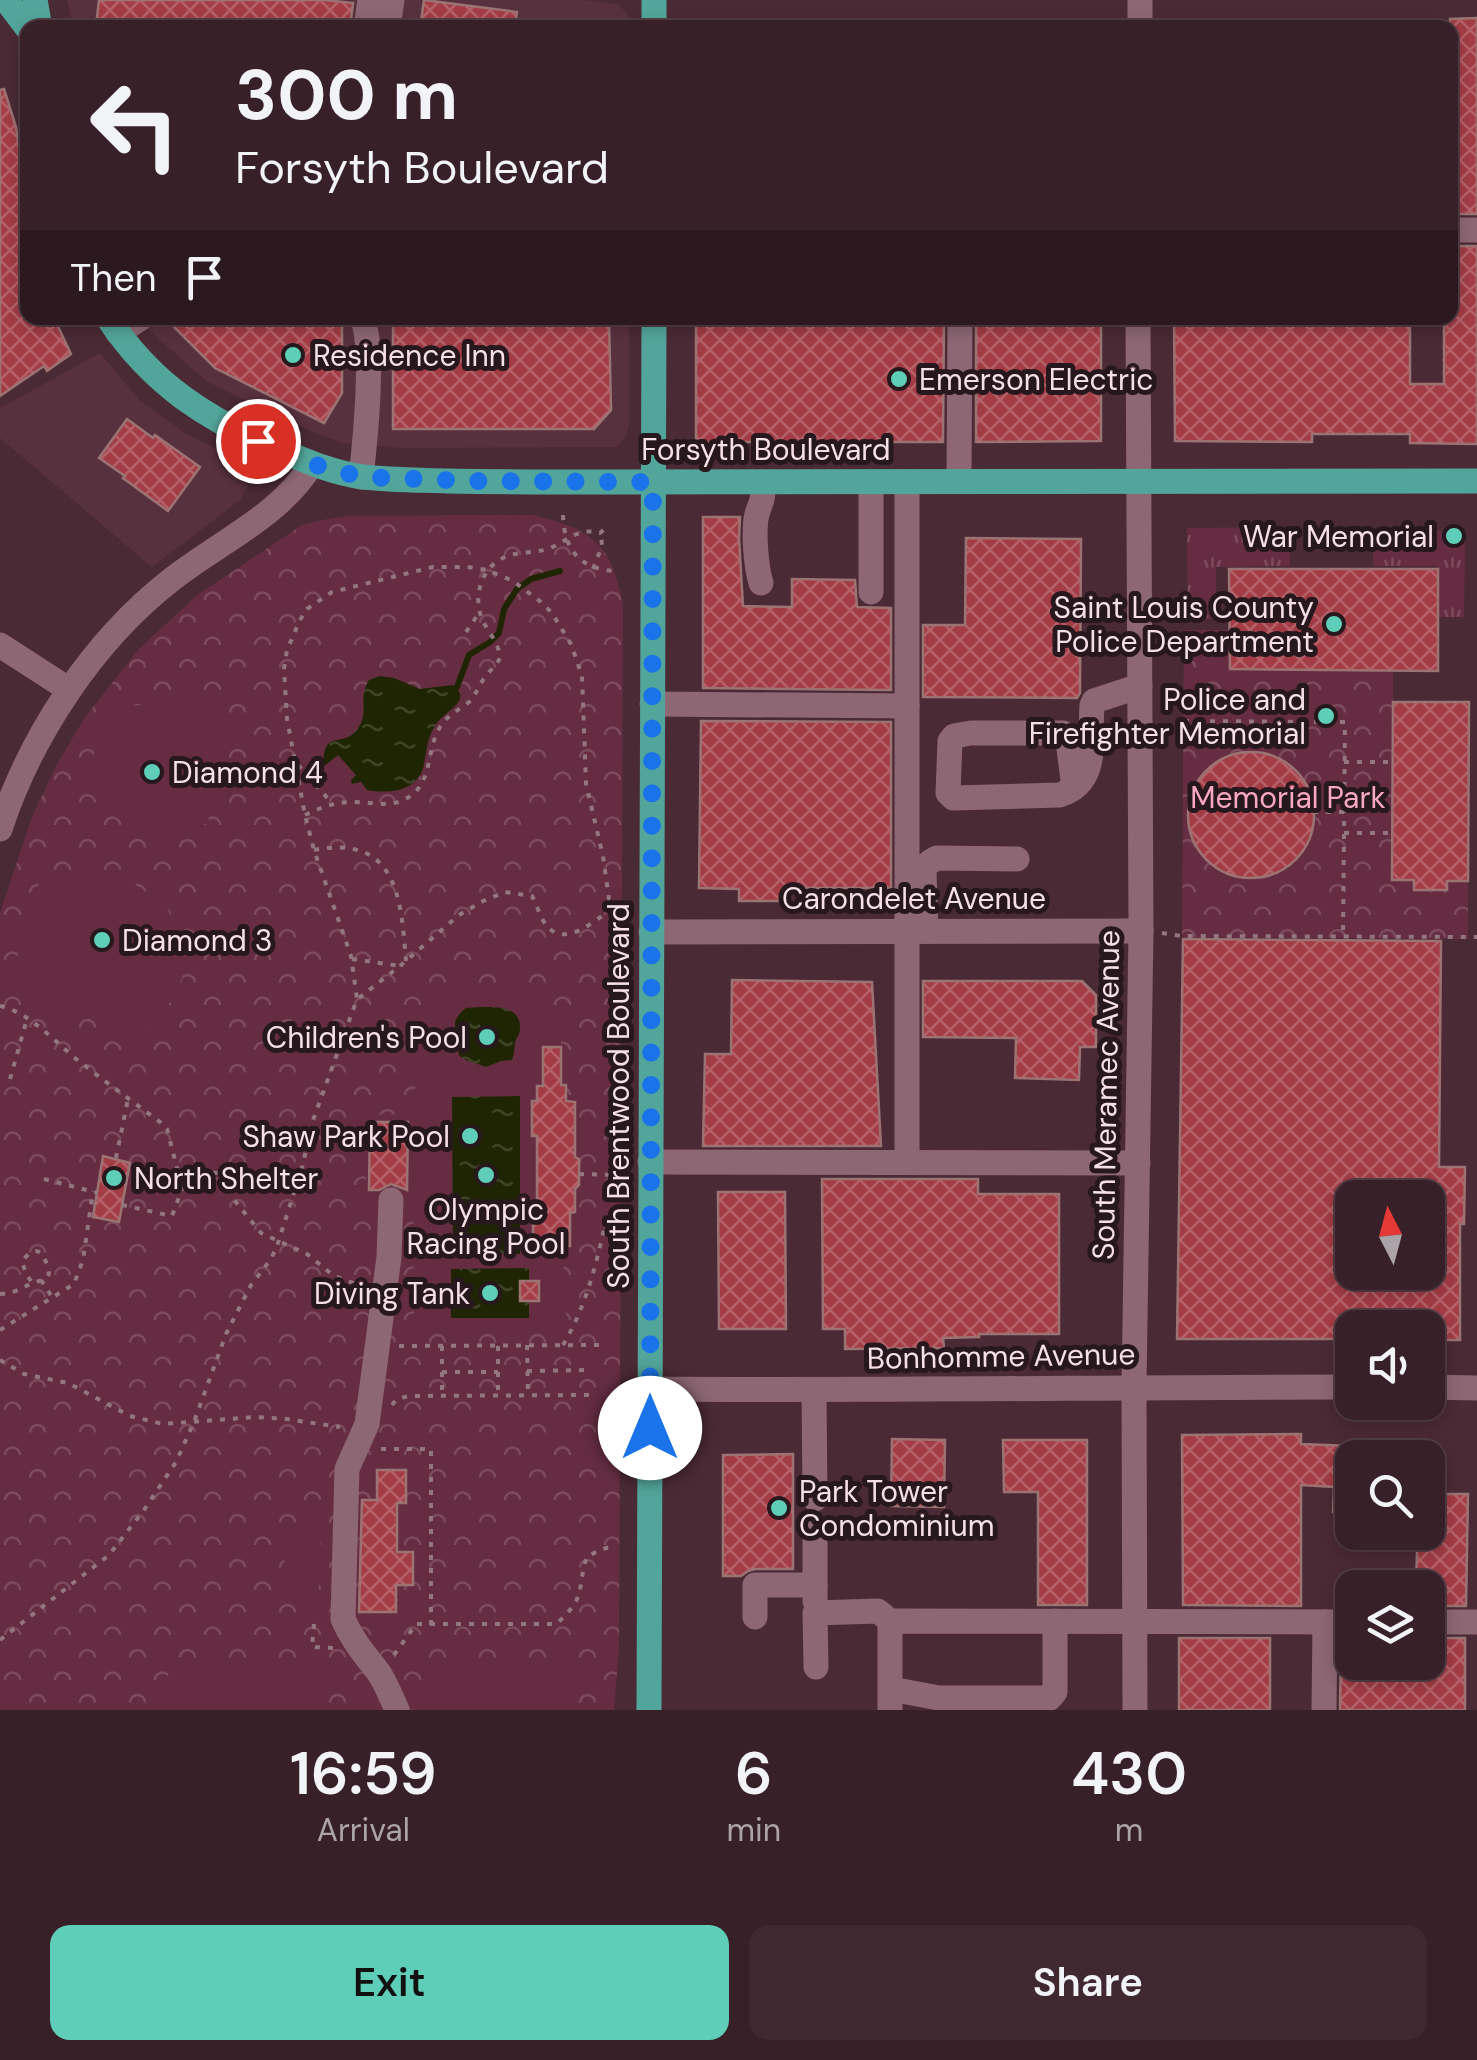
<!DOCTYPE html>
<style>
:root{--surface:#382028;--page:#3f2830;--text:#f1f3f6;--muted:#aba3a8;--line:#523e45;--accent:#5eceb8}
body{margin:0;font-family:"DM Sans",sans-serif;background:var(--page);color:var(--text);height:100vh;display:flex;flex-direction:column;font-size:38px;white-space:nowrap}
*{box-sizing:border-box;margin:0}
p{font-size:32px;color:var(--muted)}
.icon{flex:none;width:55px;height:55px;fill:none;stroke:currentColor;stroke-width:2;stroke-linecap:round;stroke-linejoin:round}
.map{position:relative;height:1710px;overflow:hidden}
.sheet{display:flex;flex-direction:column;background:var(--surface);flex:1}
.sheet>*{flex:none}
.hud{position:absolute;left:20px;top:20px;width:1438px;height:305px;border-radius:20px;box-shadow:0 5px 15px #0003,0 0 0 2px var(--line);background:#382028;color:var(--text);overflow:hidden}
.needle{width:65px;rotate:354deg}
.controls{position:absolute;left:1335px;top:1180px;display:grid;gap:20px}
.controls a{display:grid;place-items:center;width:110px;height:110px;border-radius:20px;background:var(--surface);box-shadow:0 5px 15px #0003,0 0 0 2px var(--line);font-size:50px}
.pin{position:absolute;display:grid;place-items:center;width:85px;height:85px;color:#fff;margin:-42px;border:5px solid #fff;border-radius:50%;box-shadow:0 2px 10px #0007}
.me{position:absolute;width:110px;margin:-55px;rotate:0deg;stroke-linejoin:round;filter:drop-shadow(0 0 8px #0008)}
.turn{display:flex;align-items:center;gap:35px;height:210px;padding:0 50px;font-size:45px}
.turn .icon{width:130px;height:130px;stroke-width:2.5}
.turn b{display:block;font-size:70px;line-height:85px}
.then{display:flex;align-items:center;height:95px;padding:0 50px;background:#0003;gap:20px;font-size:38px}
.eta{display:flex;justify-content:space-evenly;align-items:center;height:170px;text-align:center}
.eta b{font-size:60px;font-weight:600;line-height:70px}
.cta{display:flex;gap:20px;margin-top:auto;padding:20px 50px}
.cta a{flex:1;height:115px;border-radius:20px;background:var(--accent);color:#111;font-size:40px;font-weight:600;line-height:115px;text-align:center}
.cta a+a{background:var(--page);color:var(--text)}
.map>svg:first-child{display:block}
.built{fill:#58313e}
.grass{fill:url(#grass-tufts)}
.park{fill:url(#park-crowns)}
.garden{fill:#662d42}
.water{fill:url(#water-ripples)}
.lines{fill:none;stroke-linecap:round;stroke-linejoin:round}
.stream{stroke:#1f2502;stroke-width:6}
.building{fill:url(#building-cross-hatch);stroke:#9b7373;stroke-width:2.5;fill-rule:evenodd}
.path{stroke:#92777f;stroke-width:4;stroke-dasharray:5 8;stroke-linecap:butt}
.minor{stroke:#8d6773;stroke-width:25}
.major{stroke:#52a59a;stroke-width:25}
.route{stroke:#1a73e8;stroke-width:18;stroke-dasharray:0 32.4}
.poi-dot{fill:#5eceb8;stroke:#26181c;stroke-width:4}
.labels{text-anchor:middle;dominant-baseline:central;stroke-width:10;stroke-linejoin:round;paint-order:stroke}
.poi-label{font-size:30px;fill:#f6e0e6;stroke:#26181c;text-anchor:start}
.street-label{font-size:30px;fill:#f6e0e6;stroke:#26181c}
.park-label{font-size:30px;fill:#f9a8c2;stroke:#26181c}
</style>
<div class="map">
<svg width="1477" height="1710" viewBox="0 0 1477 1710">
<defs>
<pattern id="grass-tufts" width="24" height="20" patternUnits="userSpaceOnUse" patternTransform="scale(2.5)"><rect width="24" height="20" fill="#662d42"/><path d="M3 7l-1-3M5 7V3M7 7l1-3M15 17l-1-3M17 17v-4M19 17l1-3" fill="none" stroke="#7c4b5d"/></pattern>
<pattern id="park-crowns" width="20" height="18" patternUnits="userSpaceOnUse" patternTransform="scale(2.5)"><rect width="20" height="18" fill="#662d42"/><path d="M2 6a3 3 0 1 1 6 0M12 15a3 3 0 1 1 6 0" fill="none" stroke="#7c4b5d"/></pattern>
<pattern id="water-ripples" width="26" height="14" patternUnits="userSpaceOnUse" patternTransform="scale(2.5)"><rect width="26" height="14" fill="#1f2502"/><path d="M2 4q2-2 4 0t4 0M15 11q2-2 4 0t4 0" fill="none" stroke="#404427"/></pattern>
<pattern id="building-cross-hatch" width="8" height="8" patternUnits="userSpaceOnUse" patternTransform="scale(2.5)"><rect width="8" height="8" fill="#a33c45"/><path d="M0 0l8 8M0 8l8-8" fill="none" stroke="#b56169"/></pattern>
</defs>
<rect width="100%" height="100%" fill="#4a2a35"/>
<g class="built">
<path d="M67 0H583L618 4 630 17 629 27H73Z"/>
<path d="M835 24 1095 25V27L835 28Z"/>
<path d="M141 318H629V426L626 436 617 447 404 448 342 443 289 422 206 381 148 329Z"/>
<path d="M100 353 139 400 185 433 240 461 247 477 248 486 240 500 152 567 0 438V408Z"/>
</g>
<g class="grass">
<path d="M1289 527 1290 566 1216 567V619L1188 620 1187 528Z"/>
<path d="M1373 530 1465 531 1464 617H1437V566H1373Z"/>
</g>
<g class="park">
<path d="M532 515C592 529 611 543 623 605L619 1648 614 1710H0V913L32 817 57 764 85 717 139 649 196 596 302 525 322 520 349 516Z"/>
<path d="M1184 630H1230L1231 669 1393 670 1392 880H1414L1415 890H1446L1447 881H1468V939L1182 937Z"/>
</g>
<g class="garden">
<path d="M212 702 225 718 208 823 178 833 138 829 104 811 85 785 100 734 120 706Z"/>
<path d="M83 869 119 874 166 905 186 951 182 978 164 1014 140 1031 33 1005 19 981 18 954 42 874Z"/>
<path d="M477 988H496L530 994 532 1007H561V1084L566 1101 575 1102V1156L579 1159V1185L575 1189V1212L570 1213V1246L563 1247 566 1324 414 1325 413 1193H366V1115L415 1114V1007L442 1008 443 995Z"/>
<path d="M286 1526 321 1528 318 1601 283 1600Z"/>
<path d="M172 1657 317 1666 329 1681V1710H161Z"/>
<rect x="427" y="1661" width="145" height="49"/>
</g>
<g class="water">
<path d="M380 676 394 678 420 689 453 685C474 702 444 710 435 726 427 738 427 750 424 764 419 792 389 794 367 790L361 782 352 784 351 780 356 775 338 755 323 767C324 725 342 751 358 728 370 712 357 699 369 680Z"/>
<path d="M481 1007C496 1007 521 1006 520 1028 519 1040 517 1033 515 1044 514 1049 514 1055 512 1060L501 1061 486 1067C480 1064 469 1062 464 1059 455 1054 460 1052 459 1045 457 1027 448 1023 466 1008Z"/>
<path d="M520 1096V1254H453L452 1097Z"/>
<path d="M529 1268V1318H451V1269Z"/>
</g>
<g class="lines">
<path class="stream" d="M457 687 469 655 490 642 499 633 504 609 517 589 531 579 560 571"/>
</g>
<g class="building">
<path d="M99 0H325L353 3 350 28H112L96 26Z"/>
<path d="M424 0 517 12 515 28H420Z"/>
<path d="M1477 18V214H1450V19Z"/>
<path d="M4 89 16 127 28 212V318H54L71 354 47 371 44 366 0 396V90Z"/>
<path d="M1450 246H1477V444L1410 443V434H1312V442L1175 441 1174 318H1410V384H1444V318H1450Z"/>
<path d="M165 318H322L342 326V393L324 423 215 368Z"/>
<path d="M393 318H609L611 410 594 429H393Z"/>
<path d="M696 318H944L943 442H696Z"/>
<path d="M976 318H1101V441L976 442Z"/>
<path d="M127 419 153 438 155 435 200 467 168 511 123 478 125 476 99 458Z"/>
<path d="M703 517H740L739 539 743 606 792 607V579L855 580 857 607 891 608V690L703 688Z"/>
<path d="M966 538 1081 539 1080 693 1077 698 923 697V625H965Z"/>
<path d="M1229 569H1438V671L1230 669Z"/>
<path d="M1393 702H1469L1468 881H1447V890H1414V880H1392Z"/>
<path d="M701 721 891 722V888H786V901H739V889L699 888Z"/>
<circle cx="1251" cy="815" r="63"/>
<path d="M1183 939 1441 941 1439 1167H1465L1464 1224H1460V1340H1428V1328H1352V1339H1177ZM1352 1198H1428V1272H1352Z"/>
<path d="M732 980 872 982 881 1146H703L705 1054H731Z"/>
<path d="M923 981H1082L1096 995V1047H1080L1079 1080 1015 1078 1016 1038 923 1037Z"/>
<path d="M543 1047H561V1085H566V1101L575 1102V1157L579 1159V1185L575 1189V1212L570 1213V1246H533V1212L537 1213V1136H532V1101H537V1086H543Z"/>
<path d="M370 1122H408L407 1190 391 1184 379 1190H369Z"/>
<path d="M103 1156 130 1163 119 1222 93 1217Z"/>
<path d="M822 1179H978V1194H1059V1334H979V1337L943 1338 944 1348 845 1349V1329H823Z"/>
<path d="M718 1192H785L786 1329H719Z"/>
<rect x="520" y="1281" width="19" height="20"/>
<path d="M1301 1434V1444L1352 1446V1513L1333 1512 1334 1487 1301 1485V1606L1183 1605 1182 1435Z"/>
<path d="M892 1439 945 1440 944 1507 891 1506Z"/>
<path d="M1003 1440H1087V1605H1038V1492H1004Z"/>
<rect x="1376" y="1440" width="52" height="18"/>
<path d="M793 1454V1569H755L748 1571 741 1576H723V1455Z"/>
<path d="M377 1470H406V1503H397V1552H413V1585H396V1612H359L362 1500H377Z"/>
<path d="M1428 1494H1468L1466 1606H1428V1588H1416L1417 1550 1362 1549V1532H1428Z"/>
<rect x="1179" y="1638" width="91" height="72"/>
<path d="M1341 1638H1352V1662H1428V1638H1465V1710H1340Z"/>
</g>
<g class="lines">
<g class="path">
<path d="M563 515C564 551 581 570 617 571"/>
<path d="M593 569 602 546 601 535"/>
<path d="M466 632 479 613"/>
<path d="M1184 721 1345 722 1343 937"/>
<path d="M1344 762H1393"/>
<path d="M298 765 331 802"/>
<path d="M1313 812H1344"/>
<path d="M305 815C320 808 332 803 349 802 367 801 387 808 403 800 434 787 425 751 440 727 447 715 459 710 469 702 477 694 479 684 486 676 491 669 496 666 500 658 499 641 486 631 481 616 473 594 483 566 505 557 517 552 531 553 544 550 565 545 575 526 600 533L607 527"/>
<path d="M1344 833H1392"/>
<path d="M314 850C397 834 401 898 406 961"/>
<path d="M1162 933 1181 936 1477 937"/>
<path d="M352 959 400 966"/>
<path d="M359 998 400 966 459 915 483 901 505 892 532 896C537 905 540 918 547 926 564 946 589 925 605 914L609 899"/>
<path d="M0 1006C32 1013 58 1046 84 1065 109 1085 135 1103 160 1122L167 1129 177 1168 187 1183"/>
<path d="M10 1079 27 1019"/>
<path d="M116 1158 128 1099"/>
<path d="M579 1174 616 1175"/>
<path d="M44 1179 98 1193"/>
<path d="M122 1205 172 1216 182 1189 190 1180 204 1172 218 1173 225 1177 231 1196 261 1233 307 1254 334 1276 361 1286"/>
<path d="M41 1280 52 1297"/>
<path d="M0 1294C20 1293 26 1283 44 1280L49 1274C46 1255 37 1240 22 1262L27 1276 32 1282"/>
<path d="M0 1330 74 1284 83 1260 93 1191"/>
<path d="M527 1345 528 1395"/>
<path d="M563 1345C587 1305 597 1261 607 1216L616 1211"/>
<path d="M399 1346 604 1345"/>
<path d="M442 1346V1396"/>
<path d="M498 1346V1395"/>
<path d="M0 1360 24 1374 68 1383 130 1416 163 1424 255 1417 286 1419 340 1427"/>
<path d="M527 1371 592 1370"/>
<path d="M442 1372H498"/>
<path d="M392 1405 396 1400 408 1396 590 1395"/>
<path d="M381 1449H431V1625"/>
<path d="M314 1624 312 1647 334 1648"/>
<path d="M0 1640 109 1555 144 1510 176 1462 194 1422 226 1334 251 1285 271 1259 277 1246 302 1168 312 1123 357 999 351 956 314 850 305 815 287 719 284 669 287 650 300 620 307 609 332 592 433 567H467L487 570 513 581 541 602 552 613 571 644 582 676 586 784 603 856 609 899H617"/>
<path d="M394 1655 416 1624H556C588 1596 576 1590 587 1556L606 1548 615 1547"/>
</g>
<g class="minor">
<path d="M366 28 370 0"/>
<path d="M388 28 392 0"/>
<path d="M1140 28V0"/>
<path d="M1450 230H1477"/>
<path d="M118 333 141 318"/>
<path d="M361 477C365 442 375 346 362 318"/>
<path d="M959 481 960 318"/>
<path d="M761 583C756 567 753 530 757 514 762 498 764 501 762 482"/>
<path d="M871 592V482"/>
<path d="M0 645 68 689"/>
<path d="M652 704 907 706"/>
<path d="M1074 788 1068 741 1063 733H971L954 736 950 741 948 793 953 798 1060 795C1101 781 1089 740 1092 705L1094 701 1140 686"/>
<path d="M0 829C31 735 93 641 171 580 219 542 279 517 312 464"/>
<path d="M926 931 924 872C926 864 929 862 937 858L1017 859"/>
<path d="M651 932 1141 931"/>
<path d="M650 1162 1138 1163"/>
<path d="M907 1162V482"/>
<path d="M391 1200 389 1257 367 1424 347 1469 343 1619C352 1640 365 1655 379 1673 386 1684 392 1698 397 1710"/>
<path d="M1428 1387 1477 1388"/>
<path d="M650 1389C884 1391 1118 1387 1352 1387"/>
<path d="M814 1390 815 1499"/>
<path d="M815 1531V1601"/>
<path d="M755 1617V1585H815"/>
<path d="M1428 1622H1477"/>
<path d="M816 1667 815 1613 878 1611 890 1621"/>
<path d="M891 1689 939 1698H1050L1055 1692V1621"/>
<path d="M890 1710V1621L1352 1622"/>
<path d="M1135 1710 1134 1387 1141 931 1138 318"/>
<path d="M1324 1710 1325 1622"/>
</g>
<g class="major">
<path d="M6 0 28 29"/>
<path d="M35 0 40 28"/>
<path d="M654 0V28"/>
<path d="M108 318C152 385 209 421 282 451 308 462 334 473 363 477 390 480 419 480 447 481 501 482 555 482 609 482L1477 481"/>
<path d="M649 1710 654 318"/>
</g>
</g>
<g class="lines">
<path class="route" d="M258 441 312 464 361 477 474 481 653 482 650 1428"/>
</g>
<g class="poi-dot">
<circle cx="293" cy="355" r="10"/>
<circle cx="899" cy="379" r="10"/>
<circle cx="1454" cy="536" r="10"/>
<circle cx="1334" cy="624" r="10"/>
<circle cx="1326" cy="716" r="10"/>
<circle cx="152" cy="772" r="10"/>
<circle cx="102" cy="940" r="10"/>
<circle cx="487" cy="1037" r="10"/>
<circle cx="470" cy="1136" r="10"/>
<circle cx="486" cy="1175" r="10"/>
<circle cx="114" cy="1178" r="10"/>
<circle cx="490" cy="1293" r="10"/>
<circle cx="779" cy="1508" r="10"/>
</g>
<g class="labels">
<g class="poi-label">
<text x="313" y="355">Residence Inn</text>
<text x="919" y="379">Emerson Electric</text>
<text x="1434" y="536" text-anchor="end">War Memorial</text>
<text x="1314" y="607" text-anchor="end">Saint Louis County<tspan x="1314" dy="34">Police Department</tspan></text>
<text x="1306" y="699" text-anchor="end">Police and<tspan x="1306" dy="34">Firefighter Memorial</tspan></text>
<text x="172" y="772">Diamond 4</text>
<text x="122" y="940">Diamond 3</text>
<text x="467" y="1037" text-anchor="end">Children's Pool</text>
<text x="450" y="1136" text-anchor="end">Shaw Park Pool</text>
<text x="134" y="1178">North Shelter</text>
<text x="486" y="1209" text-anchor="middle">Olympic<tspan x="486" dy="34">Racing Pool</tspan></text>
<text x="470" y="1293" text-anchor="end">Diving Tank</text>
<text x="799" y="1491">Park Tower<tspan x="799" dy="34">Condominium</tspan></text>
</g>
<g class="street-label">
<text x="766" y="449">Forsyth Boulevard</text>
<text x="914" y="898">Carondelet Avenue</text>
<text transform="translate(1106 1095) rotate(-89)">South Meramec Avenue</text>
<text transform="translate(618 1096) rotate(-90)">South Brentwood Boulevard</text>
<text transform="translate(1001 1356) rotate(-1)">Bonhomme Avenue</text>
</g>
<g class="park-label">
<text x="1288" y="797">Memorial Park</text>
</g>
</g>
</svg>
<div class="controls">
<a><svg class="needle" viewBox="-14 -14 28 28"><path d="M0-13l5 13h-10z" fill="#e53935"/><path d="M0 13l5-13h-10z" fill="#aba3a8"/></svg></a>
<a><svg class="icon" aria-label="sound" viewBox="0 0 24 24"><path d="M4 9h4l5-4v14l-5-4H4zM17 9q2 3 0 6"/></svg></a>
<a><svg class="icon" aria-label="search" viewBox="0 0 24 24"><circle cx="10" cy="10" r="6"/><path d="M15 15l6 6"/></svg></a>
<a><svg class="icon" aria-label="layers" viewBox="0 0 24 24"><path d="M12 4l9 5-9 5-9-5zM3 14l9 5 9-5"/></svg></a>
</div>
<div class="pin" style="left:258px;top:441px;background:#d93025"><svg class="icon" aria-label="arrive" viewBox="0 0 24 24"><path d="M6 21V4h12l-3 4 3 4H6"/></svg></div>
<svg class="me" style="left:650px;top:1428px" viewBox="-20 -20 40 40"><circle r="19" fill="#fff"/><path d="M0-13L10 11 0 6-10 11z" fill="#1a73e8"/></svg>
<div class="hud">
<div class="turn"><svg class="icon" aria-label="left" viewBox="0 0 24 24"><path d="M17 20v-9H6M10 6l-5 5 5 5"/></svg><div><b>300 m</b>Forsyth Boulevard</div></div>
<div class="then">Then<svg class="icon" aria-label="arrive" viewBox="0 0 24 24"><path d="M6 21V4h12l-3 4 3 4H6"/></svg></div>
</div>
</div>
<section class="sheet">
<div class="eta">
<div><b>16:59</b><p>Arrival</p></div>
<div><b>6</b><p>min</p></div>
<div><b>430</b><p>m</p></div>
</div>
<div class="cta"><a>Exit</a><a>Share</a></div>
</section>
